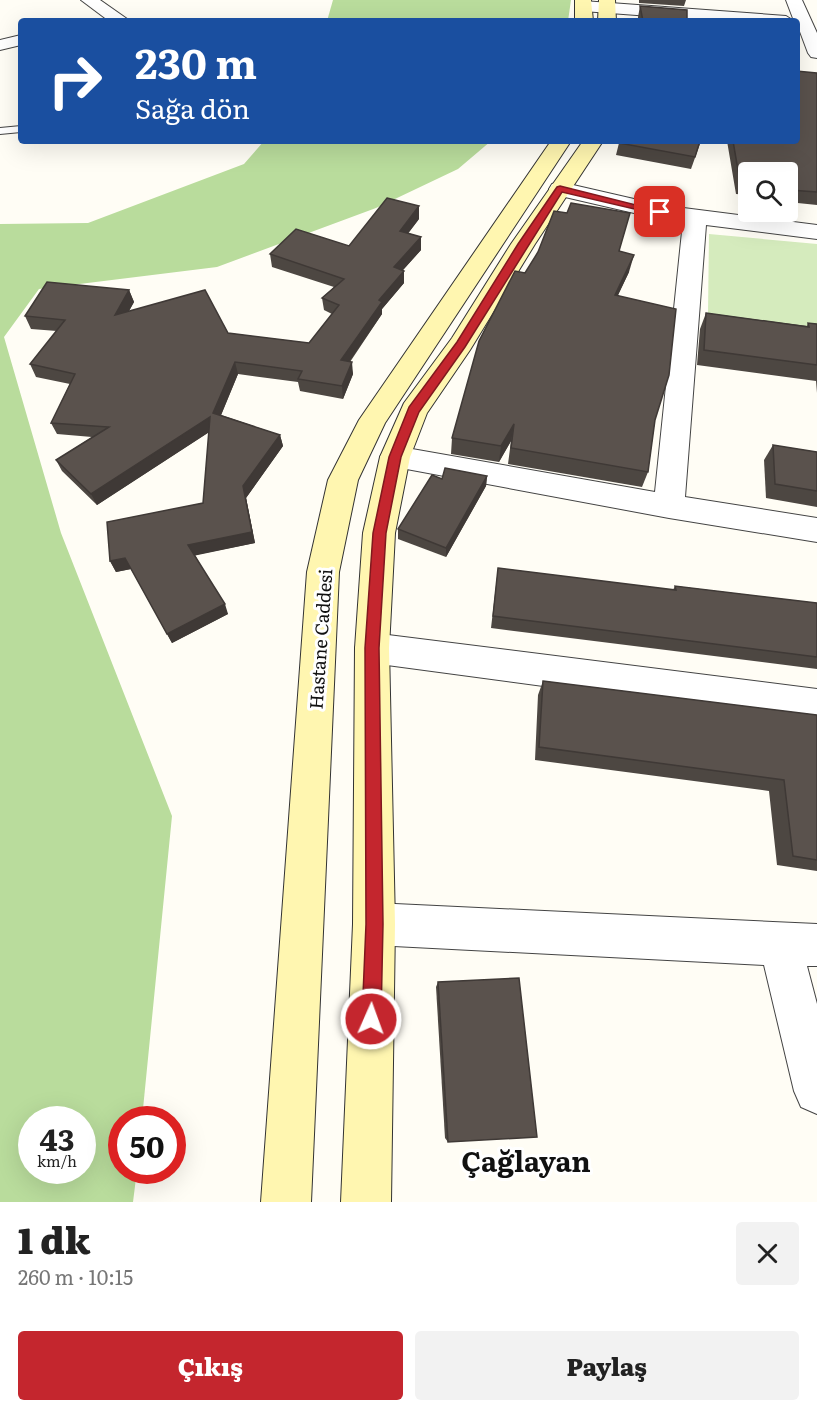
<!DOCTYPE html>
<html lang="tr">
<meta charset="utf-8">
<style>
:root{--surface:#fff;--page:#f2f2f2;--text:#222;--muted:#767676;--accent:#c4262e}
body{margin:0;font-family:Literata,serif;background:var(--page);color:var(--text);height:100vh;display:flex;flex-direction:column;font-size:22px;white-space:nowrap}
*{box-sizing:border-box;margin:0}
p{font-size:20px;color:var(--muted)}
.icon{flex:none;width:33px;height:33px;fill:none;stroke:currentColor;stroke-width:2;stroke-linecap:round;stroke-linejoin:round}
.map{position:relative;height:1202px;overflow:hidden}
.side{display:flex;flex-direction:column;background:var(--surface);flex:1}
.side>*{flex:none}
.top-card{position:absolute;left:18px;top:18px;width:782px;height:126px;border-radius:6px;box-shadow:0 6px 24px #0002;background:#1a4fa0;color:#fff;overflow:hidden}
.fabs{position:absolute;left:738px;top:162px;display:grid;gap:12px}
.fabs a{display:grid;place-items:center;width:60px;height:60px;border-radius:6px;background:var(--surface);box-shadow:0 6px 24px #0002;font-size:30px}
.speed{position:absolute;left:18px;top:1106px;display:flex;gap:12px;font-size:30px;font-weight:700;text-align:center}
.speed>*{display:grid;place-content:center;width:78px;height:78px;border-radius:50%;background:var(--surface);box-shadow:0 6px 24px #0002;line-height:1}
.speed small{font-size:15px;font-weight:400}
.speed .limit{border:9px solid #d22;background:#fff;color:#111}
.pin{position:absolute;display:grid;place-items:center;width:51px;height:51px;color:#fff;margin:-26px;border-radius:12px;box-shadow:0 3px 9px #0006}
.me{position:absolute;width:66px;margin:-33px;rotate:2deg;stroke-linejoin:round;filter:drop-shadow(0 0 4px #0008)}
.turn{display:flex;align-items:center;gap:21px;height:126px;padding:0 18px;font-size:27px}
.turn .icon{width:78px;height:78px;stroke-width:2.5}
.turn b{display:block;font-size:42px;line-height:51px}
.round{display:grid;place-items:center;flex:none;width:63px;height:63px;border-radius:6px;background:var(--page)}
.summary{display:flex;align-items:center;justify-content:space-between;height:102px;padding:0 18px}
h1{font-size:36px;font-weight:800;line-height:45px}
.action{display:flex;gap:12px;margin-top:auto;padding:12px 18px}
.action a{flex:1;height:69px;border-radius:6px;background:var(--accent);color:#fff;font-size:24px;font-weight:800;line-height:69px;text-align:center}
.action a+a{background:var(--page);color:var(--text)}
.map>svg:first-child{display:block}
.green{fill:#d5ebbd}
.forest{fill:#b9dc9c;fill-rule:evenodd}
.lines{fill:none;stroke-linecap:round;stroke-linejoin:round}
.lane-casing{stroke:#444;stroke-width:2}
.street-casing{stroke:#444;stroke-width:2}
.secondary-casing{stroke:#333;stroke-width:2}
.lane{fill:#fff;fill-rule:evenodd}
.street{fill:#fff;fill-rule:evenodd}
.secondary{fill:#fff6b0;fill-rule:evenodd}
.wall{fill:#4d4742}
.shaded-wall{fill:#3f3936}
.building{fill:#5a524d;stroke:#3f3936;stroke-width:1.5}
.route{fill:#c4262e;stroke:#7f191e;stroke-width:1.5}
.labels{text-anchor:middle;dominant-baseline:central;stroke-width:6;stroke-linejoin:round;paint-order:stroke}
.street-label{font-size:18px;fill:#111;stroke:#fff}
.near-district-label{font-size:28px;font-weight:bold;fill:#111;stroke:#fff}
</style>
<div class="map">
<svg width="817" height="1202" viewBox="0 0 817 1202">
<rect width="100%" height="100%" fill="#fffdf5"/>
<path class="green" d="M709 234 817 244V330L708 313Z"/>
<g class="forest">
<path d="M333 0H571L568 21H327Z"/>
<path d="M264 141H491L458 169 376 208 217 267 39 289 4 337 61 533 172 816 142 1119H122V1170H137L133 1202H0V224L88 223 244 164ZM32 1119H82V1170H32Z"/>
</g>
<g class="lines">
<g class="lane-casing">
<path id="lane" d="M21 126V132L0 134V128Z"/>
</g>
<g class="street-casing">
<g id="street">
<path d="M81 0H100L130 21H109Z"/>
<path d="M786 0H802L817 33V58L811 57 808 53 796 21H717L583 11 575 6 583 1 786 16 794 21Z"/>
<path d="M21 35V45L0 50V40Z"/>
<path d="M560 182 660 205 817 225V239L706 225 685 497 817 518V542L669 518 385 465 380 457 385 449 395 446 655 492 683 222 660 219 552 194 549 189 552 184Z"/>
<path d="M372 633 817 689V723L372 663 360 659 355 648 360 637Z"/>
<path d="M374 903 817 924V966H807L817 1004V1114L801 1107 794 1091 764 965 374 945 359 939 353 924 359 909Z"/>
</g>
</g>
<g class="secondary-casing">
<g id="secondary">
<path d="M575 0H591L593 21H575Z"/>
<path d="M599 0H615L616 21H598Z"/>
<path d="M551 141H571L385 423 358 480 339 572 311 1202H261L307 572 328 480 359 420Z"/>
<path d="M583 141H603L535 244 470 350 427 413 410 457 395 533 389 648 395 924 391 1202H341L353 924 355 648 363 533 380 457 404 403 452 338 511 244Z"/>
</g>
</g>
<use href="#lane" class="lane"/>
<use href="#street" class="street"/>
<use href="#secondary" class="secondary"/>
</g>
<g class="wall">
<path d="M639 0H686L684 6 639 3Z"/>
<path d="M640 6 687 21H638V17Z"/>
<path d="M817 73V205L788 202V172H748V195L736 194 727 141H796Z"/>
<path d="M701 141 691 169 616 155 619 143Z"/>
<path d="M419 219 408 233 421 237V250L403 270 404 271V283L382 309V314L350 362 353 374 343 399 300 391 298 382 238 374 221 415 280 435 283 446 246 498 255 543 195 555 228 614 172 643 131 569 116 572 110 561 203 503 209 432 97 505 62 471 56 460 92 437 57 434 51 423 70 384 36 377 30 364 57 331 31 329 25 316 129 290 134 302 129 311 228 333 309 343 332 314 324 310 322 298 334 287 272 267 270 254 349 246Z"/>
<path d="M620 251 629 272 618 295 655 420 648 472 642 487 508 464 511 441 499 462 451 454 452 438 525 273Z"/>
<path d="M706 313 807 326 808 323 817 324V393L816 381 697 365 700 329Z"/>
<path d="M773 445 817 452V507L766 498 764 460Z"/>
<path d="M487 476 486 486 446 557 398 539V529L442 479Z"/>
<path d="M498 568 673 590 675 586 817 603V669L491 628Z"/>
<path d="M543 681 817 715V871L777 865 769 791 535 760 538 695Z"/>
<path d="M438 982 448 1142 445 1138 436 987Z"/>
</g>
<g class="shaded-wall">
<path d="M419 206V219L401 243 400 231Z"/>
<path d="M421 237V250L394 280V267Z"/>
<path d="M634 255 629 272 610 312 615 295Z"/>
<path d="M404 271V283L382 309V314L342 372 341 360 379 300Z"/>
<path d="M129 290 134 302 120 327 115 315Z"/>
<path d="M235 362 238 374 217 425 213 413Z"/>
<path d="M352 362 353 374 343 399 342 386Z"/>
<path d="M210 417 214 429 97 505 91 494Z"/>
<path d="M514 424 511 441 499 462 501 446Z"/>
<path d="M280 435 283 446 246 498 255 543 193 556 188 545 243 486Z"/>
<path d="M487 476 486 486 446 557V548Z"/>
<path d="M125 558 131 569 116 572 110 561Z"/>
<path d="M225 604 228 614 172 643 167 634Z"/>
</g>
<g class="building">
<path d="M640 6 687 10V21H643Z"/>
<path d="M796 71 817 73V192L790 190 789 186H788V172H748V183L740 182 733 141H796Z"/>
<path d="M620 141H700L695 157 619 143Z"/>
<path d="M387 198 419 206 400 231 421 237 394 267 404 271 379 300 382 302 341 360 352 362 342 386 298 379 302 371 235 362 213 413 280 435 243 486 252 532 188 545 225 604 167 634 125 558 110 561 107 522 203 503 210 417 91 494 56 460 109 427 51 423 75 374 30 364 65 320 25 316 47 282 129 290 115 315 205 290 228 333 309 343 339 305 322 298 344 279 270 254 296 229 349 246Z"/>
<path d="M571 203 630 213 619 251 634 255 615 295 676 309 669 375 655 420 648 472 511 448 514 424 501 446 452 438 479 341 515 271 525 273 538 252 554 211 567 213Z"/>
<path d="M706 313 809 327 808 323 817 324V365L704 350Z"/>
<path d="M773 445 817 452V491L775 484Z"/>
<path d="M445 468 487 476 446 548 398 529 432 475 442 479Z"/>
<path d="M498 568 676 590 675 586 817 603V657L493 616Z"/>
<path d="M543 681 817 715V860L793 856 784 780 539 747Z"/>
<path d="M519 978 537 1137 448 1142 438 982Z"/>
</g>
<path class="route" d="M560 186 664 212 660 215 562 192 465 347 419 412 401 457 386 533 379 648 383 924 381 1019 378 1025 371 1028 365 1025 362 1019 366 924 365 648 373 533 389 457 409 407 457 342 518 244 557 187Z"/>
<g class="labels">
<g class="street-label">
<text transform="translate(320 639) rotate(-86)">Hastane Caddesi</text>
</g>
<g class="near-district-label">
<text x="526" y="1160">Çağlayan</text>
</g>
</g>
</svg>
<div class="fabs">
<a><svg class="icon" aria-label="search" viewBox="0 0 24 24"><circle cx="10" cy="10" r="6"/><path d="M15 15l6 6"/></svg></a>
</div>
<div class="speed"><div>43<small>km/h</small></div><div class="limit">50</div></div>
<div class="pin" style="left:660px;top:212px;background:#d93025"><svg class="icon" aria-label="arrive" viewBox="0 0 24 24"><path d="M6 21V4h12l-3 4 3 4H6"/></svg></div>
<svg class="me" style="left:371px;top:1019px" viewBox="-20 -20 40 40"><circle r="17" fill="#c4262e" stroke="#fff" stroke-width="3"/><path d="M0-11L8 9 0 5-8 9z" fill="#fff"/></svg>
<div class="top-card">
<div class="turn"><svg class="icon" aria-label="right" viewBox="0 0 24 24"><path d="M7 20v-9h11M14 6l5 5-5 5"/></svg><div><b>230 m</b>Sağa dön</div></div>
</div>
</div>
<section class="side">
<div class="summary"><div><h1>1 dk</h1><p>260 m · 10:15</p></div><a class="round"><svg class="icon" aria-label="close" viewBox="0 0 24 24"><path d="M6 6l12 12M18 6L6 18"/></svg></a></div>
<div class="action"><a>Çıkış</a><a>Paylaş</a></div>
</section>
